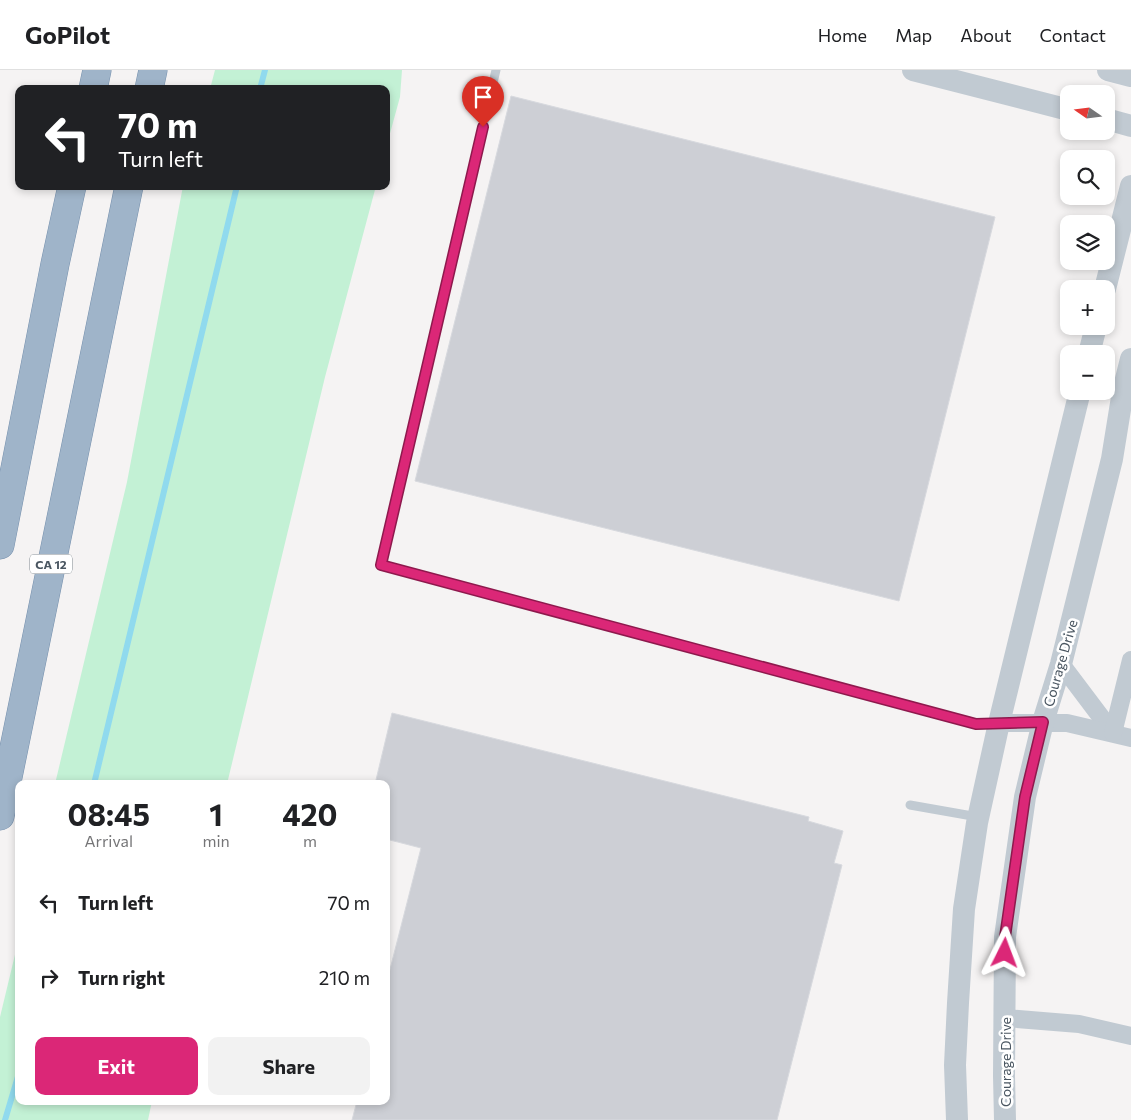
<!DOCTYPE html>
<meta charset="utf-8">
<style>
:root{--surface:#fff;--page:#f2f2f2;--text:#202124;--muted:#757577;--line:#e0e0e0;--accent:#db2777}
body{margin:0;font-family:Commissioner,sans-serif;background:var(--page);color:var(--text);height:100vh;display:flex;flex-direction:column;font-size:19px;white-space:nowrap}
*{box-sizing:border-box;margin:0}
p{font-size:16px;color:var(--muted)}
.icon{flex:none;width:28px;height:28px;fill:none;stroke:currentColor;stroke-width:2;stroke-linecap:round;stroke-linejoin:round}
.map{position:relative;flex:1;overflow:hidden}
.sheet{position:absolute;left:15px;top:710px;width:375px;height:325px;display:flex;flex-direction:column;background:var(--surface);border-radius:10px;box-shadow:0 2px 8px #0003}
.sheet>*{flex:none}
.banner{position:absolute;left:15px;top:15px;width:375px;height:105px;border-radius:10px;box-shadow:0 2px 8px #0003;background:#202124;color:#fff;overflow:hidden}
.needle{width:32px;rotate:284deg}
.tools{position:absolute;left:1060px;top:15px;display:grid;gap:10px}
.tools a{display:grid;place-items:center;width:55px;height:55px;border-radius:10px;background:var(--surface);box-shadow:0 2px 8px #0003;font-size:25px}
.pin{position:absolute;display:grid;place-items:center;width:42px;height:42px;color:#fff;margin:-51px -21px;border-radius:50% 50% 50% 0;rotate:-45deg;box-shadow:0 0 5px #0007}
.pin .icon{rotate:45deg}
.me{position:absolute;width:55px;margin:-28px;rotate:3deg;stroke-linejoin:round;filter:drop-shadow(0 0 4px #0008)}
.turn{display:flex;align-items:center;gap:18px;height:105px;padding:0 20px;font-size:22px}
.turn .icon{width:65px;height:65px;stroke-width:2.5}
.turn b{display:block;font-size:35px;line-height:42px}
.eta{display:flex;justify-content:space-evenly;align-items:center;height:85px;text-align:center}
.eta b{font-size:30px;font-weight:700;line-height:35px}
.cta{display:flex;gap:10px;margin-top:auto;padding:10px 20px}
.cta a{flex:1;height:58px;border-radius:10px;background:var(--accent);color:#fff;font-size:20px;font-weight:700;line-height:58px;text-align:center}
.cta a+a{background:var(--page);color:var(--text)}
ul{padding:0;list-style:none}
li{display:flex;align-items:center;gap:15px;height:75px;padding:0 20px}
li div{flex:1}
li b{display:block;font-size:19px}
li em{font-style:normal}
header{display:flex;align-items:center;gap:30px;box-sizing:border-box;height:70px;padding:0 25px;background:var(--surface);border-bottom:1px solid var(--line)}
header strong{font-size:24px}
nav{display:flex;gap:28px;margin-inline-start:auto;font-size:18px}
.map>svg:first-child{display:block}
.green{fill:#c3f1d5}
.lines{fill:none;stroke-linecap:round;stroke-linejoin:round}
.stream{stroke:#90daee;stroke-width:6}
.building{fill:#cdcfd5;stroke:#d7d9de}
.trunk-casing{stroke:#7690ad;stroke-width:29}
.service{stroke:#c1cad2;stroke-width:9}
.minor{stroke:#c1cad2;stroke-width:18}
.tertiary{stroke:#c1cad2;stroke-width:22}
.trunk{stroke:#9fb4c9;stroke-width:28}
.route-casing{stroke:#8e194d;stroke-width:12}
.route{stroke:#db2777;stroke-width:9}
.labels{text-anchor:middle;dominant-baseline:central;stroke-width:5;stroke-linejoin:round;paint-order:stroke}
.shield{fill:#fff;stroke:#808990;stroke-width:1}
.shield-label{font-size:12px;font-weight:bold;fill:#4a5661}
.street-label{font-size:14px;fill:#4a5661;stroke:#fff}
</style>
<header>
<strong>GoPilot</strong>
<nav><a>Home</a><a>Map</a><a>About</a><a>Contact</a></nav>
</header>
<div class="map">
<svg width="1131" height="1050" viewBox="0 0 1131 1050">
<rect width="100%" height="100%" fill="#f5f3f3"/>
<g class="green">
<path d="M215 0H402L400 27 386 78V19H210Z"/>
<path d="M183 116H376L325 307 227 714H55L127 412Z"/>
<path d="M19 868V1031H152L148 1050H0V947Z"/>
</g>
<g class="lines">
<g class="stream">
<path d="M260 19 265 0"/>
<path d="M94 714 237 116"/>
<path d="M5 1050 19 1003"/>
</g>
</g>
<g class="building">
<path d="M511 26 995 147 899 531 415 411Z"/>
<path d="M392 643 809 747 808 751 843 761 834 793 842 795 777 1050H352L357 1031H386V915L421 778 386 769V714H375Z"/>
</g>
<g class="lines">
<g class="trunk-casing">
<g id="trunk">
<path d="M93 19 97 0"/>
<path d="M149 19 153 0"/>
<path d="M0 475 55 194 72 116"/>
<path d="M0 746 129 116"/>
</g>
</g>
<g class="service">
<path d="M496 0 381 495 976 654 998 653"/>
<path d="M910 735 978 747"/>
</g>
<g class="minor">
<path d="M1061 594 1113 663"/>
<path d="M999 653H1067L1131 668"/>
<path d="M1113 663 1131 590"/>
<path d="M1005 948 1079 954 1131 966"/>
</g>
<g class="tertiary">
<path d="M913 0 1069 40"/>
<path d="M1108 0 1131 6"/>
<path d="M1106 49 1131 56"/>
<path d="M1105 219 1131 116"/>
<path d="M1089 284 1096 256"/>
<path d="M957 1050 955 995 958 933 964 839 977 753 999 653 1080 321"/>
<path d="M1005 1050 1004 1006 1005 867 1025 727 1043 652 1061 594 1112 389 1123 321 1131 289"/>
</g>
<use href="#trunk" class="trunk"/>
</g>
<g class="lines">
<g class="route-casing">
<path id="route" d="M483 57 381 495 976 654 1043 652 1025 727 1005 867V883"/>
</g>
<use href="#route" class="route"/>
</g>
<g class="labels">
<rect class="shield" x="30" y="484.5" width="42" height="19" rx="4"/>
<g class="shield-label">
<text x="51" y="494">CA 12</text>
</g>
<g class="street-label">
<text transform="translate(1060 593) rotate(-74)">Courage Drive</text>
<text transform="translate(1005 992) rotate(-90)">Courage Drive</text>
</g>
</g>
</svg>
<div class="tools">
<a><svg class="needle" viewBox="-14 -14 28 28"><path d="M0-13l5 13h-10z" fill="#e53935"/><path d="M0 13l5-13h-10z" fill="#757577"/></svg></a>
<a><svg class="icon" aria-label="search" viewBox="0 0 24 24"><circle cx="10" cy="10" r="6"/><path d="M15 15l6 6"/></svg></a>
<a><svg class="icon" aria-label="layers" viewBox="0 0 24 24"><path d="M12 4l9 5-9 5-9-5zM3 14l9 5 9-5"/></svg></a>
<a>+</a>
<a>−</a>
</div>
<div class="pin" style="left:483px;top:57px;background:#d93025"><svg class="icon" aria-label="arrive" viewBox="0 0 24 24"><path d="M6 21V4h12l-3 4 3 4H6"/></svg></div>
<svg class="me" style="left:1005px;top:883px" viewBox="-20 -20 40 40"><path d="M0-17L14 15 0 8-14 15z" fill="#db2777" stroke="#fff" stroke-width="4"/></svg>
<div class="banner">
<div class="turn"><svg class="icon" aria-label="left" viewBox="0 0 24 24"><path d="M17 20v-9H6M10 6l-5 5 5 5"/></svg><div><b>70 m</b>Turn left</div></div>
</div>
<section class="sheet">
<div class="eta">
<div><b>08:45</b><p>Arrival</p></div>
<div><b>1</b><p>min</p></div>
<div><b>420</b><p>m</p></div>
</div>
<ul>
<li><svg class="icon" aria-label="left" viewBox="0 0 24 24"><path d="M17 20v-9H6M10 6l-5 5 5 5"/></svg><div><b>Turn left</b></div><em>70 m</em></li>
<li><svg class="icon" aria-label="right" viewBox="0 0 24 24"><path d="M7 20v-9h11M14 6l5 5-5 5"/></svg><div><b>Turn right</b></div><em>210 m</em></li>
</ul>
<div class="cta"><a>Exit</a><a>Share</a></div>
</section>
</div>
